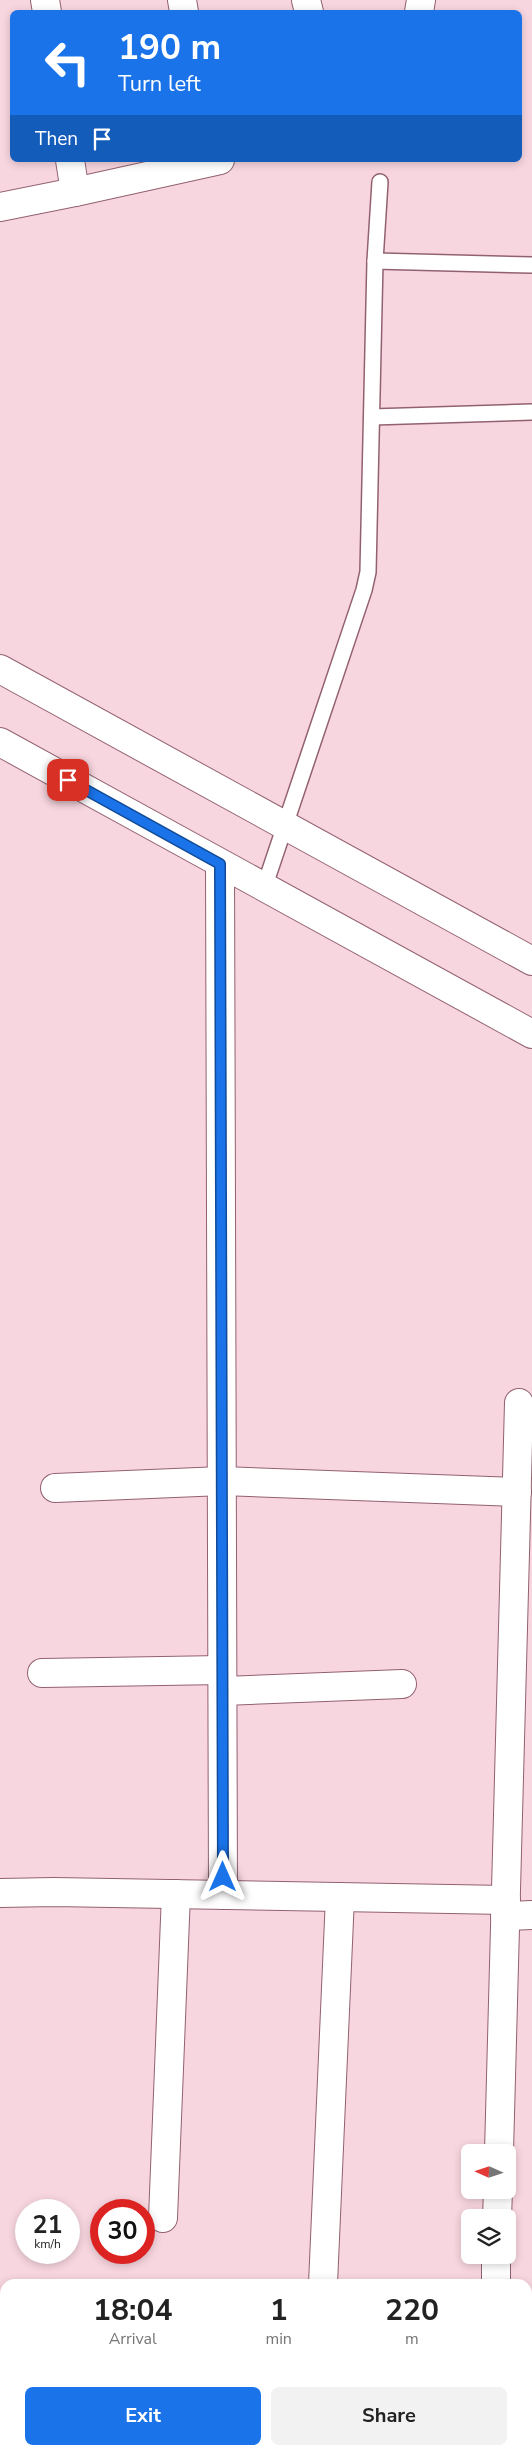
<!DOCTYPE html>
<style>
:root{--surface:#fff;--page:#f2f2f2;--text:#222;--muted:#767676;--accent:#1a73e8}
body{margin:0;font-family:"Nunito Sans",sans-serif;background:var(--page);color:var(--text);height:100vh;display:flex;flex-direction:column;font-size:19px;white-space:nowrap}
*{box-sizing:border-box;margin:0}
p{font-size:16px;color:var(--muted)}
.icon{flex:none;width:28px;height:28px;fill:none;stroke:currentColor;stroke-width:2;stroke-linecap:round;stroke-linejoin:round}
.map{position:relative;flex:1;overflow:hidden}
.details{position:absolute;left:0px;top:2279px;width:532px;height:176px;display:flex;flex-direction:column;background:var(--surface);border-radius:15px 15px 0 0;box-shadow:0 2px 8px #0003}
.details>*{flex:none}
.hud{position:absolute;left:10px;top:10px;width:512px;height:152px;border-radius:8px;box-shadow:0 2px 8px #0003;background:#1a73e8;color:#fff;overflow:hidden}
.needle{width:32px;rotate:273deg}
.buttons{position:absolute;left:461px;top:2144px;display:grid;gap:10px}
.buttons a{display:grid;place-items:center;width:55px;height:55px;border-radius:8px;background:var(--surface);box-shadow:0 2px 8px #0003;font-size:25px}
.speed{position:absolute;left:15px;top:2199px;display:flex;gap:10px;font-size:25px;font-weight:700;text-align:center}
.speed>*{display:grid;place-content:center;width:65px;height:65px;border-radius:50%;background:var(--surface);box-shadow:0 2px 8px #0003;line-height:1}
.speed small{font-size:12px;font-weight:400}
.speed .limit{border:8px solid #d22;background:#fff;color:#111}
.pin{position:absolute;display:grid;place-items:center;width:42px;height:42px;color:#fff;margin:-21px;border-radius:10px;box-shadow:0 2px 8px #0006}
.me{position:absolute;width:55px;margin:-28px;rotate:0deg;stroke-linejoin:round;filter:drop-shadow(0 0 4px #0008)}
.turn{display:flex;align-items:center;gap:18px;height:105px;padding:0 25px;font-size:22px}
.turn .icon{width:65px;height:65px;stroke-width:2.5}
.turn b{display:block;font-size:35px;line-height:42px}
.then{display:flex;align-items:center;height:48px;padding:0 25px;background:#0003;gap:10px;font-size:19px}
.eta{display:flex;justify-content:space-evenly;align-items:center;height:85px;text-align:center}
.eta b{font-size:30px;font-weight:700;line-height:35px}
.primary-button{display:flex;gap:10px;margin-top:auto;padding:10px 25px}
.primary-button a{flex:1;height:58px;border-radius:8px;background:var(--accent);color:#fff;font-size:20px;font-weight:700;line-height:58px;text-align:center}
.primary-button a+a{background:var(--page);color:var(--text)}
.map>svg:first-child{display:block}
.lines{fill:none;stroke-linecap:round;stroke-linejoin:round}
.service-casing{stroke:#926170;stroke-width:18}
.minor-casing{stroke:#926170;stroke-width:30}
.tertiary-casing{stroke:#926170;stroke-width:30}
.service{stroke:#fff;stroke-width:15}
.minor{stroke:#fff;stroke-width:28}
.tertiary{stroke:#fff;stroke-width:28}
.route-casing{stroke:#114b97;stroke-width:12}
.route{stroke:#1a73e8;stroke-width:9}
</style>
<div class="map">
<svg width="532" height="2454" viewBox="0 0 532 2454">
<rect width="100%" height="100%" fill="#f8d6df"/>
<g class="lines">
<g class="service-casing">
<g id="service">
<path d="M375 261 532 265"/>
<path d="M372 417 532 412"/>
<path d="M264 888 364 590 368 572 375 261 380 182"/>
</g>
</g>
<g class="minor-casing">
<g id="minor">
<path d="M45 0 47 12"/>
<path d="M182 0 184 12"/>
<path d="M306 0 309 12"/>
<path d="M419 12 421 0"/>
<path d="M75 192 220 160"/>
<path d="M0 207 75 192 70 160"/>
<path d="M220 864 223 1895"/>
<path d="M55 1488 222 1481 517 1492"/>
<path d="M42 1673 222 1670"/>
<path d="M223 1691 402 1684"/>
<path d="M0 1893 54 1892 506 1900"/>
<path d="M505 1916 532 1915"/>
<path d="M499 2152 519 1403"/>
<path d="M163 2218 176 1894"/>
<path d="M497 2218 498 2190"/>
<path d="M323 2284 340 1897"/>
<path d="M496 2284V2255"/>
<path d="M0 2440H5"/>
<path d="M316 2454V2450"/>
<path d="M491 2454V2450"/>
</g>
</g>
<g class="tertiary-casing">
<g id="tertiary">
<path d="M0 669 532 961"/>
<path d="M0 742 532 1034"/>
</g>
</g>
<use href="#service" class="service"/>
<use href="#minor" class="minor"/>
<use href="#tertiary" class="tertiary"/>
</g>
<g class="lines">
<g class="route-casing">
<path id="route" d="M68 780 220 864 223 1877"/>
</g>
<use href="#route" class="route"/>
</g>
</svg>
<div class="buttons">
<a><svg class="needle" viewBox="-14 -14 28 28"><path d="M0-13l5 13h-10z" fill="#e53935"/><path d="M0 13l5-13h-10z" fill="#767676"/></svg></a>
<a><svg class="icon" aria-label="layers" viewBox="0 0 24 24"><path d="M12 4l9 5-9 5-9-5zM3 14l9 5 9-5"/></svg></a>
</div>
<div class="speed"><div>21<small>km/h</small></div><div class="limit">30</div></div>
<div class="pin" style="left:68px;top:780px;background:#d93025"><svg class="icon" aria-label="arrive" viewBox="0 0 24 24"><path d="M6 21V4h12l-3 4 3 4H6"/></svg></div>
<svg class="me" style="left:223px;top:1877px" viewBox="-20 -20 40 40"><path d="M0-17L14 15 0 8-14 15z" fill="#1a73e8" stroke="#fff" stroke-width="4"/></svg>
<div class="hud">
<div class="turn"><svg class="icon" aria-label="left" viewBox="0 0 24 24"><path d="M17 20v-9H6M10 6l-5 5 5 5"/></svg><div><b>190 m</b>Turn left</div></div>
<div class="then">Then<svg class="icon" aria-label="arrive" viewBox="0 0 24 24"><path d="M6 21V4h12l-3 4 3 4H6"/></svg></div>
</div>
<section class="details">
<div class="eta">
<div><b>18:04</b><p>Arrival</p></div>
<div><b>1</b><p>min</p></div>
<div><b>220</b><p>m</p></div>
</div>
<div class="primary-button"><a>Exit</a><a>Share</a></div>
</section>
</div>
